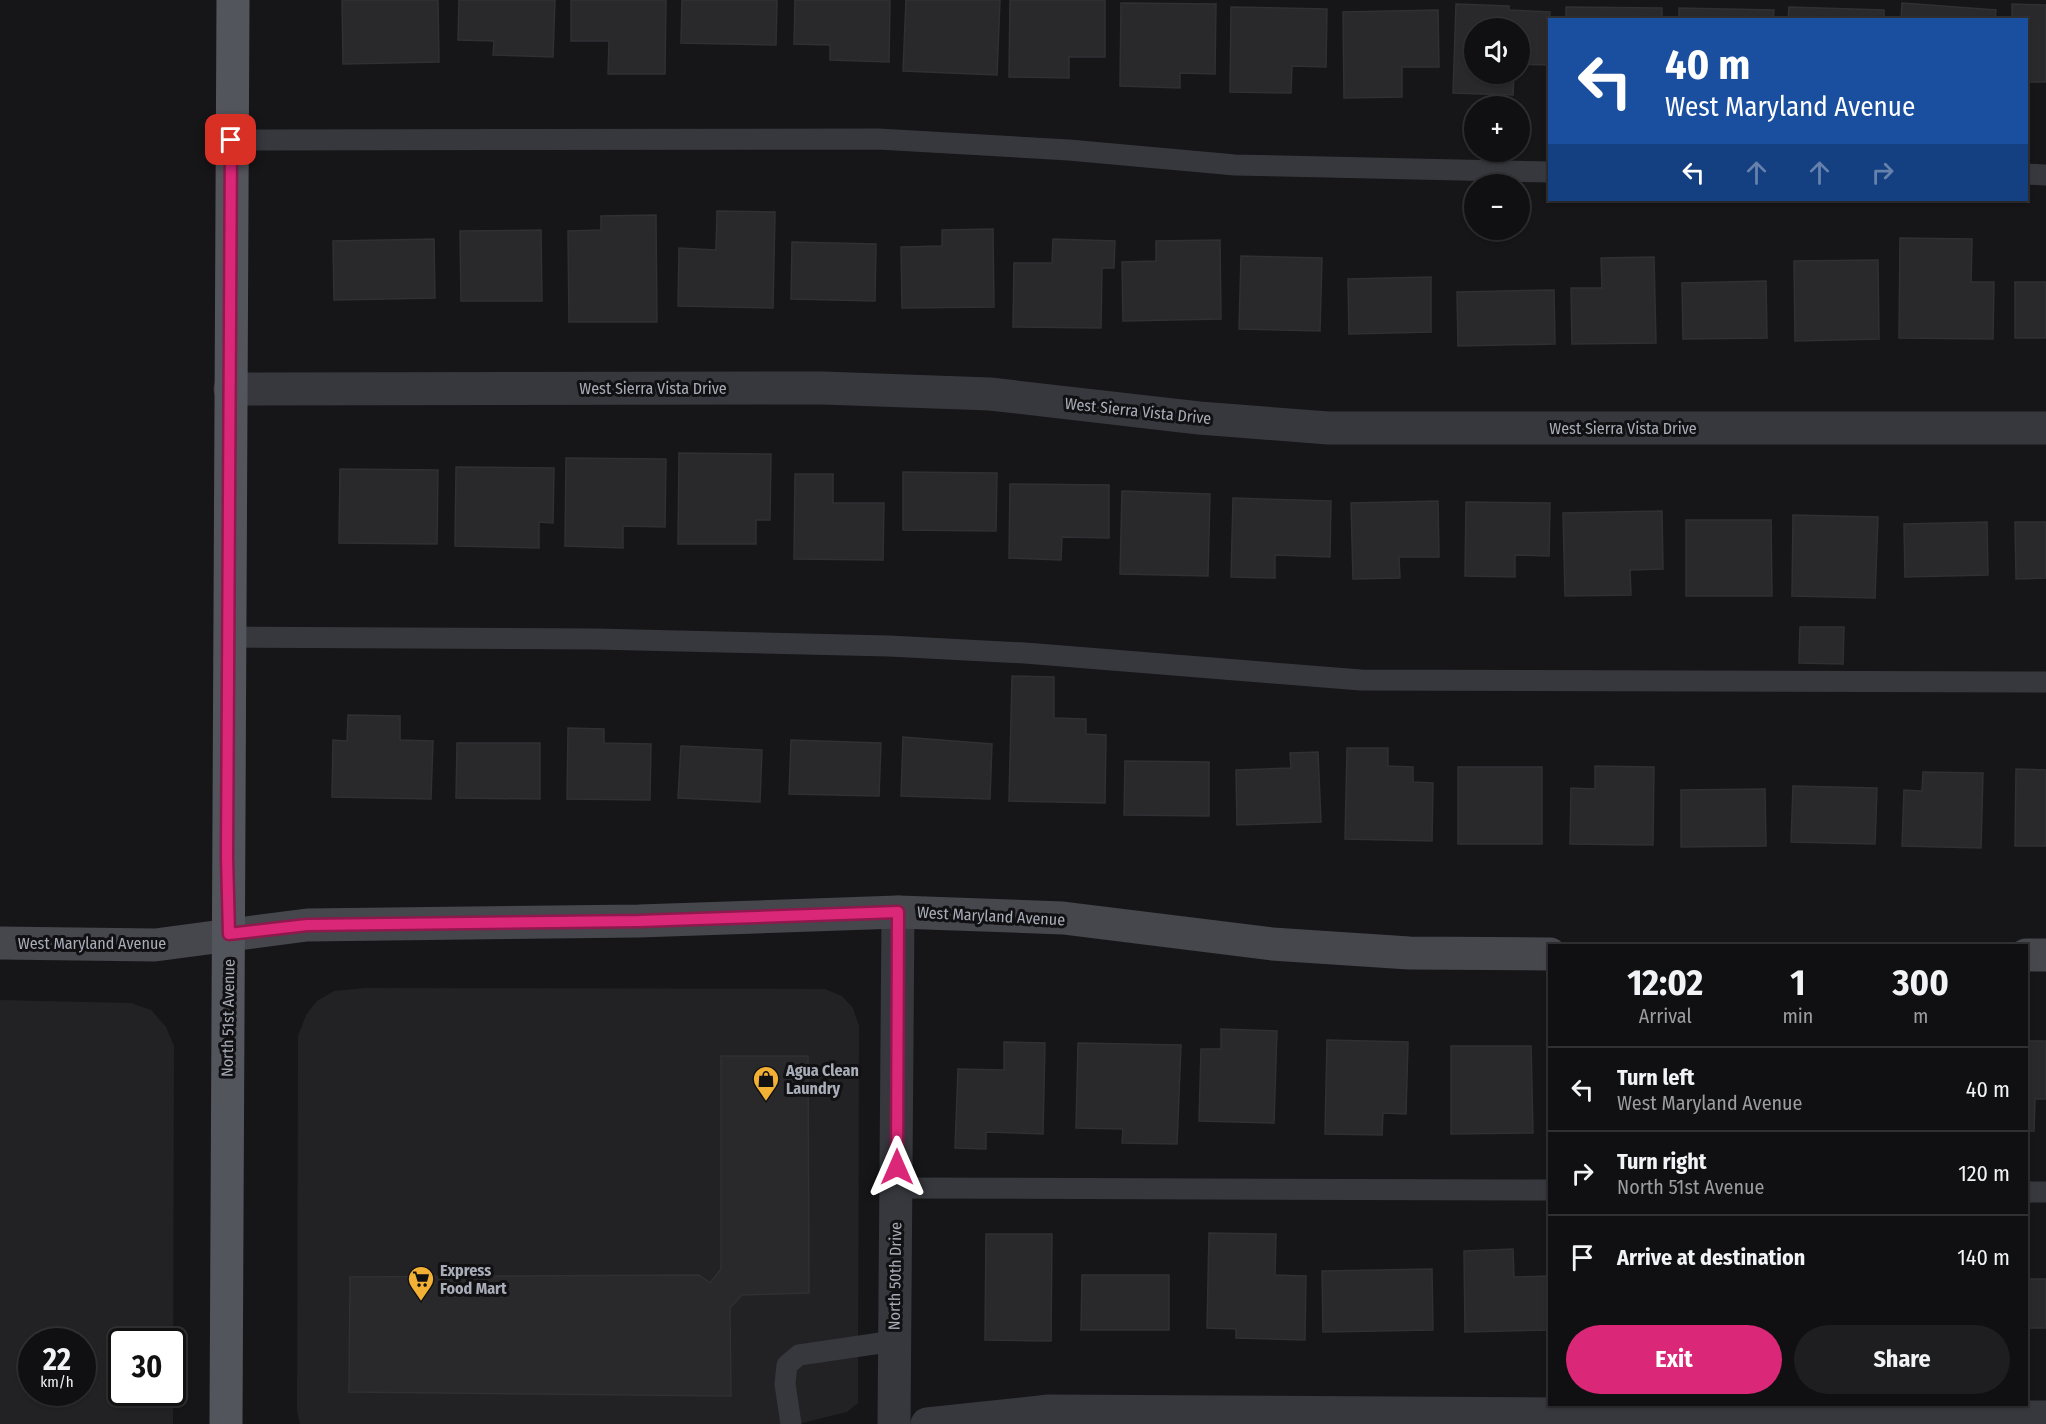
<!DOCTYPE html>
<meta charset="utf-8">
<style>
:root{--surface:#101012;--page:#1e1e20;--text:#f1f3f6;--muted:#9c9d9f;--line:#303032;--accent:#db2777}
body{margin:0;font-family:"Fira Sans Condensed",sans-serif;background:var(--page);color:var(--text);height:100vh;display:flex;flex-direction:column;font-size:22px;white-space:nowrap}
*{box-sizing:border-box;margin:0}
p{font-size:20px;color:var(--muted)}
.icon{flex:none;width:33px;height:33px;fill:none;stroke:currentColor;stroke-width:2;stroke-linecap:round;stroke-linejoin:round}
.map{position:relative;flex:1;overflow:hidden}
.details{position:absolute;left:1548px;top:944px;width:480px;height:462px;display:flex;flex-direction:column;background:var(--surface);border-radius:0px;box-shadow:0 2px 4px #0004,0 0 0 2px var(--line)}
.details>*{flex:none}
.top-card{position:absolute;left:1548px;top:18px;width:480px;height:183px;border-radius:0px;box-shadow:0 2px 4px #0004,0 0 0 2px var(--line);background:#1a4fa0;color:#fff;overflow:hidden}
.controls{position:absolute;left:1464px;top:18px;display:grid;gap:12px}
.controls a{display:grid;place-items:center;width:66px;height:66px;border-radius:50%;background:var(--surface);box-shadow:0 2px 4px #0004,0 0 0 2px var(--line);font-size:30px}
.speed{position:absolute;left:18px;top:1328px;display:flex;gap:12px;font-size:30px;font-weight:700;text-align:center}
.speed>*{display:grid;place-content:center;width:78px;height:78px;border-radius:50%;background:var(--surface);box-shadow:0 2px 4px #0004,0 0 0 2px var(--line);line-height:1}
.speed small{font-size:15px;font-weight:400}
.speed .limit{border:3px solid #111;border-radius:9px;background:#fff;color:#111}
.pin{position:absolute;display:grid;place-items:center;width:51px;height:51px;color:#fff;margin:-26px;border-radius:12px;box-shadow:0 3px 9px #0006}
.me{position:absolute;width:66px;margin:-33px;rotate:0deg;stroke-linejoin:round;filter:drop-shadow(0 0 4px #0008)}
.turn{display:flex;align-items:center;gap:21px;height:126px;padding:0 18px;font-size:27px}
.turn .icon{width:78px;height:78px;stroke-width:2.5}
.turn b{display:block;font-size:42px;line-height:51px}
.lanes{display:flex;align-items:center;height:57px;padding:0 18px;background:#0003;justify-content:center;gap:30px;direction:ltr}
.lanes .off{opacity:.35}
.eta{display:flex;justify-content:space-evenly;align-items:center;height:102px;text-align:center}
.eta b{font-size:36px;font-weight:700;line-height:42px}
.cta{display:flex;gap:12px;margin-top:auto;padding:12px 18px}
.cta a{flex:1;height:69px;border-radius:36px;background:var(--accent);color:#fff;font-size:24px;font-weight:700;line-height:69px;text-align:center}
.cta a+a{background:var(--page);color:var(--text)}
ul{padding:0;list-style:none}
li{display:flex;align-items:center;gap:18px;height:84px;padding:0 18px;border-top:2px solid var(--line)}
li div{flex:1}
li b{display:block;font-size:22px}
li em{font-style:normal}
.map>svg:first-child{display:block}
.built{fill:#222225;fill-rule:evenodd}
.building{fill:#29292c;stroke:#303034;stroke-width:1.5}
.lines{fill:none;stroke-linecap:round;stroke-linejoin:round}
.lane{stroke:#37383d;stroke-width:21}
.street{stroke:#37383d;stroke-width:33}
.secondary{stroke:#45474d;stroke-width:33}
.primary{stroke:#53555c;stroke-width:33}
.route-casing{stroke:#8e194d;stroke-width:15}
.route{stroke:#db2777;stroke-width:10}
.labels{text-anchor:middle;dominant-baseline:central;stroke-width:6;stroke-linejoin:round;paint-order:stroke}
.street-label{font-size:16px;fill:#a8adb8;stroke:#111113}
.poi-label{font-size:16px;font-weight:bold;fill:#a8adb8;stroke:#111113;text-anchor:start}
</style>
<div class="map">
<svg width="2046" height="1424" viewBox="0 0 2046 1424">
<rect width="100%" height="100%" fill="#161618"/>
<g class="built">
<path d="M365 988 825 989 842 996 853 1008 859 1026 858 1403 847 1412 798 1424H300L297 1411 298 1036 306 1015 317 1001 334 991Z"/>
<path d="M0 1000 131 1003 151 1010 166 1027 174 1046 173 1424H0ZM32 1341H82V1392H32ZM122 1341H172V1392H122Z"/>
</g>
<g class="building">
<path d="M342 0H438L439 62 343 64Z"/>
<path d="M459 0H555L553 57 493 55 494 41 458 40Z"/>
<path d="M571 0H666L665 74H608L609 41H571Z"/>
<path d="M682 0H777L776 45 681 43Z"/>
<path d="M795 0H890L889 62 830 60V45L794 44Z"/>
<path d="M906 0H1000L997 75 903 71Z"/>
<path d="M1010 0H1105V57H1069V78L1009 77Z"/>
<path d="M1121 3 1216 4 1215 74 1180 73V88L1120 86Z"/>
<path d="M1902 3 1996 10 1995 20H1901Z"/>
<path d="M1456 4 1509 6V10L1550 12 1548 65 1520 64V28H1474V74H1514L1513 95 1453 93Z"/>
<path d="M2012 4 2046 5V82H2026V20H2012Z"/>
<path d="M1231 7 1327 9 1326 67 1292 66 1291 93 1230 92Z"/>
<path d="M1566 7 1662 8V20H1566Z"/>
<path d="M1789 7 1884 10V20H1788Z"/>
<path d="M1679 8 1774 10 1773 20H1679Z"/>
<path d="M1438 10 1439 67H1402V97L1344 98 1343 12Z"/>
<path d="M717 211 775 212 773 308 678 306 679 248 716 250Z"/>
<path d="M656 215 657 322H569L568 231 601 230V216Z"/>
<path d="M993 229 994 307 902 308 901 247 942 246V230Z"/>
<path d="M541 230 542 301H461L460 231Z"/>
<path d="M1900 238 1972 239 1971 282H1994L1993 339 1899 338Z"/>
<path d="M434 239 435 298 334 300 333 241Z"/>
<path d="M1053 239 1115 241 1114 268H1102L1101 328 1013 327 1014 263H1052Z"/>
<path d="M1220 240 1221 319 1123 321 1122 262 1156 261V241Z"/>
<path d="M792 242 876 244 875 301 791 299Z"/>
<path d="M1241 256 1322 258 1320 331 1239 329Z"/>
<path d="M1654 257 1656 343 1572 344 1571 288H1602L1601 258Z"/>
<path d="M1878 260 1879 339 1795 341 1794 261Z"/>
<path d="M1431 277V332L1349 334 1348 279Z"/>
<path d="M1766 281 1767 338 1683 339 1682 283Z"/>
<rect x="2015" y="282" width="31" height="56"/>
<path d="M1554 290 1555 344 1458 346 1457 292Z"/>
<path d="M679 453 771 454 770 520H756V544H678Z"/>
<path d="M566 458 666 459 665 527 623 526V548L565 546Z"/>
<path d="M456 467 554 468 553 523 539 522V548L455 546Z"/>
<path d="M340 469 438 470 437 544 339 543Z"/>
<path d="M903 472 997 473 996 531 903 530Z"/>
<path d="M795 474H833V503H884L883 560 794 559Z"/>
<path d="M1010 484 1109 485V538L1062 537 1061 560 1009 558Z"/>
<path d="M1122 491 1210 494 1208 576 1120 574Z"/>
<path d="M1233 498 1331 501 1330 557 1275 555V578L1231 577Z"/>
<path d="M1438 501 1439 557H1399L1400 578 1353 579 1351 503Z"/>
<path d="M1466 502 1550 503 1549 556 1515 555V577L1465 576Z"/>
<path d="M1662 511 1663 569 1630 570 1631 595 1565 596 1563 513Z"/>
<path d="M1793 515 1878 517 1875 598 1792 596Z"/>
<path d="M1686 520H1771L1772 596H1686Z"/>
<path d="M1987 522 1988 575 1905 577 1904 524Z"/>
<path d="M2015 522H2046V578L2016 579Z"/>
<path d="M1800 627H1844L1843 664 1799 663Z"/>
<path d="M1012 676 1054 677V718L1086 719V734L1106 735 1105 803 1009 801Z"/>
<path d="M348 715 400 716V740L433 741 431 799 332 797 333 740 347 741Z"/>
<path d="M568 728 604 729V743L651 744 650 800 567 799Z"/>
<path d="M903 737 992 744 990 799 901 796Z"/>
<path d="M791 740 881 743 879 796 789 794Z"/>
<path d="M457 743H540V799L456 798Z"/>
<path d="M681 746 762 750 760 802 678 798Z"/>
<path d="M1347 748H1388V766L1413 767V782L1433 783 1432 841 1345 839Z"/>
<path d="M1318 752 1321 822 1237 825 1236 770 1291 768 1290 753Z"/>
<path d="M1125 761 1209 762V816L1124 815Z"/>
<path d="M1595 766 1654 767 1653 845 1570 844 1571 788 1595 789Z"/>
<rect x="1458" y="767" width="84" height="77"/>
<path d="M2016 769 2046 770V846H2015Z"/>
<path d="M1923 772 1983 773 1981 848 1902 846 1904 790 1922 791Z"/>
<path d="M1793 786 1877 788 1875 844 1791 842Z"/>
<path d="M1765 789 1766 846 1681 847V790Z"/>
<path d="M1221 1029 1277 1031 1274 1123 1199 1121 1201 1049H1221Z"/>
<path d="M1327 1040 1408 1042 1406 1114 1383 1113 1382 1135 1325 1134Z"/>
<path d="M2026 1041H2046V1099H2035L2034 1131H2026Z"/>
<path d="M1004 1042 1045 1043 1043 1134 986 1132V1149L955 1148 958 1069 1004 1070Z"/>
<path d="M1078 1043 1181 1045 1177 1144 1122 1143 1123 1129 1076 1128Z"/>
<path d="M1451 1046H1531L1533 1133 1451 1134Z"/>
<path d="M721 1056H808L809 1293 742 1295 730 1308 731 1396 349 1392 350 1277 699 1275 710 1283 721 1269Z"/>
<path d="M1209 1233 1276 1234 1275 1275 1306 1276 1305 1340 1236 1338V1329L1207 1328Z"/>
<path d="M986 1234H1052L1051 1341 985 1340Z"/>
<path d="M1513 1249 1514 1277 1550 1276V1330L1465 1332 1464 1251Z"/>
<path d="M1432 1269 1433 1330 1323 1332 1322 1271Z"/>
<path d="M1082 1275H1169V1330H1081Z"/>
<rect x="2026" y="1279" width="20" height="49"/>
</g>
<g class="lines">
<g class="lane">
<path d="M231 140 878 139 1069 150 1235 165 1550 172"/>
<path d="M2026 174 2046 175"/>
<path d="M229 637 595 639 889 646 1025 653 1361 680 2046 682"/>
<path d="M897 1188 1550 1190"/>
<path d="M2026 1192H2046"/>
<path d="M791 1424 785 1384 787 1365 799 1355 894 1341"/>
</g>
<g class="street">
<path d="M230 389 823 388 990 394 1199 418 1328 428H2046"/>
<path d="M894 1424 898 912"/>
<path d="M927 1424 1049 1411 2046 1417"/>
</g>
<g class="secondary">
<path d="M0 943 155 945 307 925 639 921 898 912 1063 918 1272 944 1409 953 1550 954"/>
<path d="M2026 955H2046"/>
</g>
<path class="primary" d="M226 1424 233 0"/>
</g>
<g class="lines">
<g class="route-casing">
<path id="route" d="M231 140 227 857 229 934 307 925 639 921 898 912 897 1167"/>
</g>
<use href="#route" class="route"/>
</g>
<defs>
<g id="shop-pin" transform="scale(1.35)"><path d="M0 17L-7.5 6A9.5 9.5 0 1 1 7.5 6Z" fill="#f2b134" stroke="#111113"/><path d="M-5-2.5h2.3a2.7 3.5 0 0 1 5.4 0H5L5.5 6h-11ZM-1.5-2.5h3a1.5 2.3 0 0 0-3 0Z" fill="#111"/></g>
<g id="supermarket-pin" transform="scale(1.35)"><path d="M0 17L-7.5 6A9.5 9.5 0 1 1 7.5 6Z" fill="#f2b134" stroke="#111113"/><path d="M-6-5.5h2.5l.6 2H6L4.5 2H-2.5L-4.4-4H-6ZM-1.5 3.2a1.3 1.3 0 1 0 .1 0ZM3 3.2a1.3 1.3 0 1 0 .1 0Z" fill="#111"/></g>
</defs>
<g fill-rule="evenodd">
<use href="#shop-pin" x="766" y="1079"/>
<use href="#supermarket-pin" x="421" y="1279"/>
</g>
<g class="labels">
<g class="street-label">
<text x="653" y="388">West Sierra Vista Drive</text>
<text transform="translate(1138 411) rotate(6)">West Sierra Vista Drive</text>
<text x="1623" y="428">West Sierra Vista Drive</text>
<text transform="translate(991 916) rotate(3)">West Maryland Avenue</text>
<text x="92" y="943">West Maryland Avenue</text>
<text transform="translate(228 1018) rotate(-89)">North 51st Avenue</text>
<text transform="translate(895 1276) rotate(-89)">North 50th Drive</text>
</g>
<g class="poi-label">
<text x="786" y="1070">Agua Clean<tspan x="786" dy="18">Laundry</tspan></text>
<text x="440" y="1270">Express<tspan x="440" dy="18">Food Mart</tspan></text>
</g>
</g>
</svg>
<div class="controls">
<a><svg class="icon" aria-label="sound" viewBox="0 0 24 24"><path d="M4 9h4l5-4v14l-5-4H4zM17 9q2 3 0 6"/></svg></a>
<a>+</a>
<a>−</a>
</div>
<div class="speed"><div>22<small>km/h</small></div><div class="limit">30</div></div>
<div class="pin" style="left:231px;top:140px;background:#d93025"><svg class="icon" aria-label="arrive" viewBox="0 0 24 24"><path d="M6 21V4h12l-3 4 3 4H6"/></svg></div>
<svg class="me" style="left:897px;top:1167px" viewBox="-20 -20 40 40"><path d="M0-17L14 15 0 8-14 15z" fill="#db2777" stroke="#fff" stroke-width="4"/></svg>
<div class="top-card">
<div class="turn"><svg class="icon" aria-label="left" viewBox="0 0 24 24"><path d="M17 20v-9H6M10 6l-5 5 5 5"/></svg><div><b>40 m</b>West Maryland Avenue</div></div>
<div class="lanes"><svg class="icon" aria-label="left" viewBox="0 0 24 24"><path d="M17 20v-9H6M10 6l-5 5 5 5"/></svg><svg class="icon off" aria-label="ahead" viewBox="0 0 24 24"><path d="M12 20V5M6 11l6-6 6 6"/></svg><svg class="icon off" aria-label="ahead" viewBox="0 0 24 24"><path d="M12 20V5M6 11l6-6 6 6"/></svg><svg class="icon off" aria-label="right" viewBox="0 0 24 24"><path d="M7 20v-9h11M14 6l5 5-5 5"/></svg></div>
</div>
<section class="details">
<div class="eta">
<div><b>12:02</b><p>Arrival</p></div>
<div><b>1</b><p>min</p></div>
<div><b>300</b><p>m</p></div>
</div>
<ul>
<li><svg class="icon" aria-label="left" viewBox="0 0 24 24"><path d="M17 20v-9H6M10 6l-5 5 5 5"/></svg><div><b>Turn left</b><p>West Maryland Avenue</p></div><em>40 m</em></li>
<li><svg class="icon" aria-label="right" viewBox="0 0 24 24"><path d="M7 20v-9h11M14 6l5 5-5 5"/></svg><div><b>Turn right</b><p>North 51st Avenue</p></div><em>120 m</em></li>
<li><svg class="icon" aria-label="arrive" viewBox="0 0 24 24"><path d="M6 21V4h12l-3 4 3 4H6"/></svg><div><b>Arrive at destination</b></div><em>140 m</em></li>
</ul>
<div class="cta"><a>Exit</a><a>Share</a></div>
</section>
</div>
